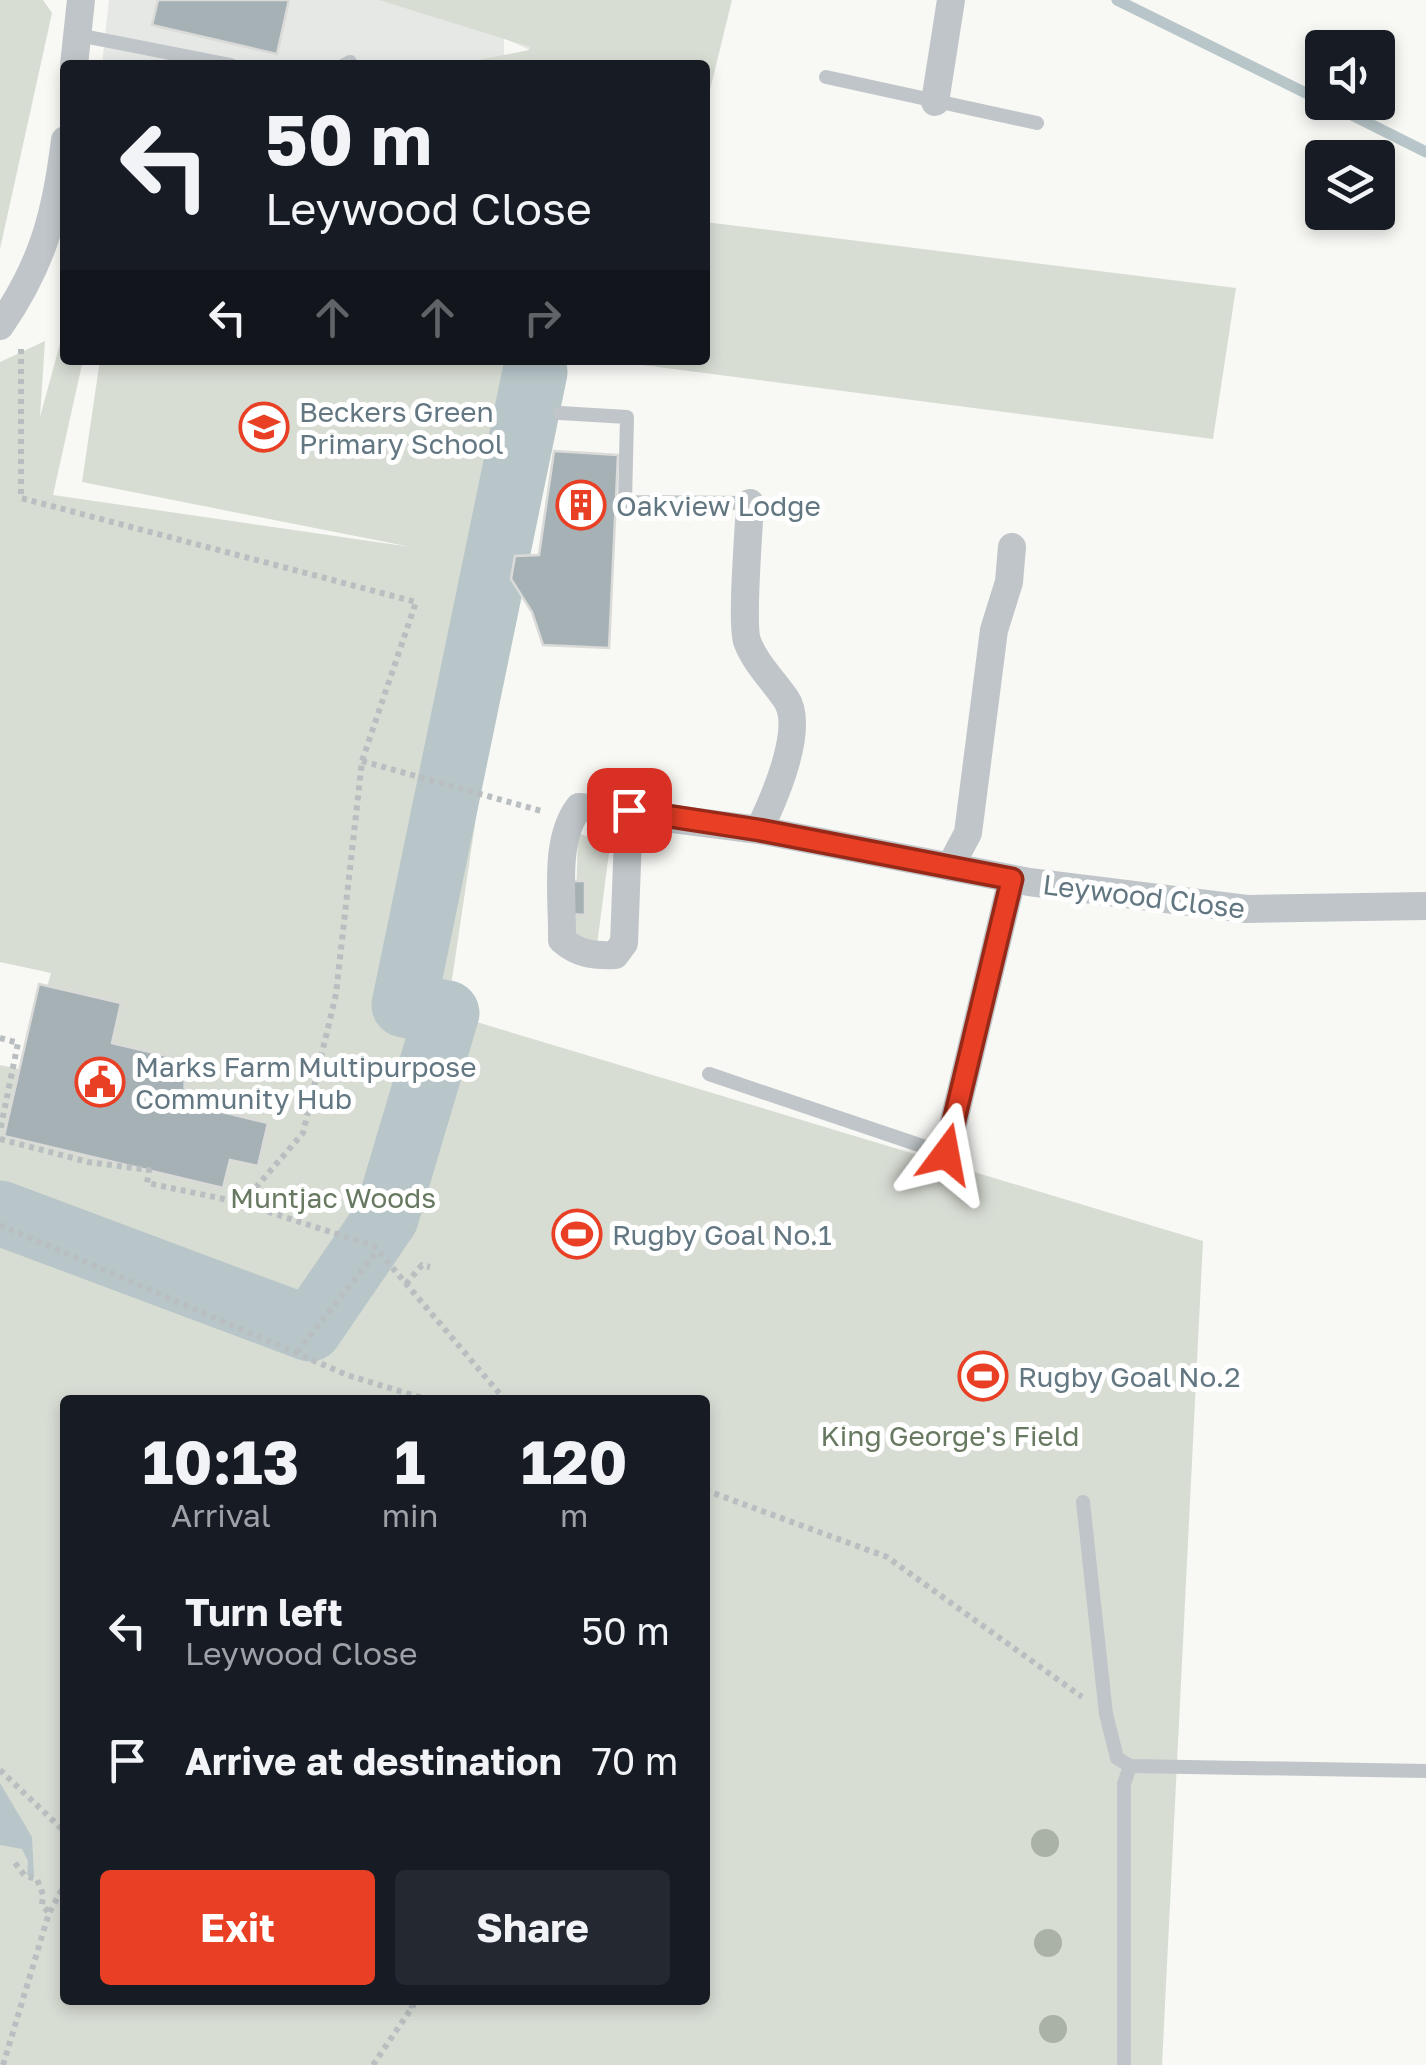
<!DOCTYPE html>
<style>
:root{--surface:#171b24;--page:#242831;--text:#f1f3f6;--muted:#9ea1a6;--accent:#e83f25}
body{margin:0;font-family:"Golos Text",sans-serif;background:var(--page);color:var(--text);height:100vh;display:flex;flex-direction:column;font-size:38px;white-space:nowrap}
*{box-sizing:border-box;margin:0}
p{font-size:32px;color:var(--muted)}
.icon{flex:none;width:55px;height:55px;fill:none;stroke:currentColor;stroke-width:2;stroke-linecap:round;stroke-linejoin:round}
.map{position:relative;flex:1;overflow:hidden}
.drawer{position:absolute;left:60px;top:1395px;width:650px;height:610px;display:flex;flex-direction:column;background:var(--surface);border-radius:10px;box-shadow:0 5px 15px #0003}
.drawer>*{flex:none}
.top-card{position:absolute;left:60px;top:60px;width:650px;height:305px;border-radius:10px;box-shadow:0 5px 15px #0003;background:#171b24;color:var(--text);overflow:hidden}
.buttons{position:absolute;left:1305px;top:30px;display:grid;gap:20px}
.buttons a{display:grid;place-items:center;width:90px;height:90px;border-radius:10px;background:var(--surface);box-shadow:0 5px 15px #0003;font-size:50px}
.pin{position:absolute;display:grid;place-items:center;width:85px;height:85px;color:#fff;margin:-42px;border-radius:20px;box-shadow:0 5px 15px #0006}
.me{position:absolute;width:110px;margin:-55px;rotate:13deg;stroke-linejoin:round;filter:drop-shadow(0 0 8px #0008)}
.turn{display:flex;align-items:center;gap:35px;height:210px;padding:0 40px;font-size:45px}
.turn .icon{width:130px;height:130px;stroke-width:2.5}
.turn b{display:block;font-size:70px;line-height:85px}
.lanes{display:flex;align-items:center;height:95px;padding:0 40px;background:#0003;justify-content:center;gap:50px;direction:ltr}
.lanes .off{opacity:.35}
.eta{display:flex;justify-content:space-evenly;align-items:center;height:170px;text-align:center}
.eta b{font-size:60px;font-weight:700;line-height:70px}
.button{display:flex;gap:20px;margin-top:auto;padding:20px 40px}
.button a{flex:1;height:115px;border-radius:10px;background:var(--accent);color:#fff;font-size:40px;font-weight:700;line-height:115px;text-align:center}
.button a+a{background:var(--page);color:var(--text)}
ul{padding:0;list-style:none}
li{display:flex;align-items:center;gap:30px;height:130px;padding:0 40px}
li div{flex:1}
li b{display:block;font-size:38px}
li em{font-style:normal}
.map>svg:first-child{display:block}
.built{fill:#e6e8e6}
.green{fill:#d8ddd4;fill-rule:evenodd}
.water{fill:#b8c6c9}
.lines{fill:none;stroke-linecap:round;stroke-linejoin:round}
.stream{stroke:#b8c6c9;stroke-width:11}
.river{stroke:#b8c6c9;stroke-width:65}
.building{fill:#a5b1b5;stroke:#dadad8;stroke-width:2.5}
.path{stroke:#b9bec0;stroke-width:6;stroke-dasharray:5 5;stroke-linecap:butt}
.lane{stroke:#bfc5c8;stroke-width:14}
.street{stroke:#bfc5c8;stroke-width:28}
.tree{fill:#a9b2a4}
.route-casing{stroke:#972918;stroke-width:25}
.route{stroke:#e83f25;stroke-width:18}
.labels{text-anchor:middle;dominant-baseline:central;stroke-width:10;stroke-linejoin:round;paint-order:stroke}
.poi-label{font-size:28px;fill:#627781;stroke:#fff;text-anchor:start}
.street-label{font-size:28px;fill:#627781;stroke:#fff}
.park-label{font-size:28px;fill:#687961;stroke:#fff}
</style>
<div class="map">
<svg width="1426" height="2065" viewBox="0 0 1426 2065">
<rect width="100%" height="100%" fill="#f8f8f5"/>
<path class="built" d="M109 0H546L536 53 504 38V65H102Z"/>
<g class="green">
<path d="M0 0H43L52 13 0 249Z"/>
<path d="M379 0H732L705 110V65H453L529 50 530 47Z"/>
<path d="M705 222 1236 288 1213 439 604 360H705Z"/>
<path d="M65 325V360H83L53 495 411 547 82 482 100 360H544L447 1013 1203 1241 1162 2065H0V1065L24 1070 51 973 0 962V362L45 341 40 417ZM65 1400H705V2000H65Z"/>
<path d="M578 833 610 845 597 945 575 938Z"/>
</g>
<path class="water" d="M0 1783 32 1837 34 1876 27 1875 28 1861 22 1849 0 1845Z"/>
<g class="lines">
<g class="stream">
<path d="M1117 0 1322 101"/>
<path d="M1326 102 1426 152"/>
</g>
<path class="river" d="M0 1213 310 1329 386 1218 447 1013 404 1005 535 372"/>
</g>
<g class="building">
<path d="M158 0H289L277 54 152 25Z"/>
<path d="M554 451 618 455 609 648 543 645 532 612 511 579 515 556 539 555Z"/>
<path d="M570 881H585V915L569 914Z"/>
<path d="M39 984 121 1003 112 1043 184 1060 185 1103 268 1123 258 1166 230 1160 223 1188 4 1136Z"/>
</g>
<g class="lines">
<g class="path">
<path d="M21 349V498L416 602 362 761 336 994 303 1133 252 1192 238 1202"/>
<path d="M362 761 545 812"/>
<path d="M0 1038 18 1043 0 1131"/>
<path d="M0 1139 88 1162 149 1170 147 1183 238 1202 374 1246 505 1400"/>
<path d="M0 1225 347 1375 429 1400"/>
<path d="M406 1284 422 1265 430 1267"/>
<path d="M297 1352 378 1250"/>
<path d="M705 1490 887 1557 1082 1697"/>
<path d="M0 1770 65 1832"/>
<path d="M15 1863 25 1876 37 1879 43 1895 42 1905 49 1913"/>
<path d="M3 2065 49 1913 65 1884"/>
<path d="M373 2065 413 2006 400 2000"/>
</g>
<g class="lane">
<path d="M78 35 231 65"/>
<path d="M344 65 350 62"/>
<path d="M826 77 1037 123"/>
<path d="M560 413 627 417 625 502 750 503"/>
<path d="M709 1074 946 1154"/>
<path d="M1083 1502 1106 1714 1117 1758 1130 1766 1426 1771"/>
<path d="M1124 2065V1784L1130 1766"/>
</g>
<g class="street">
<path d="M74 65 81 0"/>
<path d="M935 102 951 0"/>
<path d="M0 326C43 264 56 214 65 140"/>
<path d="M750 503C749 529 741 622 747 641 755 663 773 680 786 699 806 729 773 801 759 830"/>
<path d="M629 811 624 943 615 955C594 956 578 954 562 940 563 899 553 841 579 807L759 830 1029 882 1247 909 1426 906"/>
<path d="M950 867 968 833 994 630 1009 582 1012 547"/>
<path d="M946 1154 1012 879"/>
</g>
</g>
<g class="tree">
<circle cx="1045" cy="1843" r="14"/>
<circle cx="1048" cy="1943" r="14"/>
<circle cx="1053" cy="2029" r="14"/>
</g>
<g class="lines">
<g class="route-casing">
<path id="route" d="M629 810 759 830 1012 879 946 1154"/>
</g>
<use href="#route" class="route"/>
</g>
<defs>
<g id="school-ring" transform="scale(2.5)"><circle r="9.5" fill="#fff" stroke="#e83f25" stroke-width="1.5"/><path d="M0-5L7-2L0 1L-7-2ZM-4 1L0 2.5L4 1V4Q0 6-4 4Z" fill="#e83f25"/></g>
<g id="building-ring" transform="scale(2.5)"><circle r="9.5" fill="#fff" stroke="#e83f25" stroke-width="1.5"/><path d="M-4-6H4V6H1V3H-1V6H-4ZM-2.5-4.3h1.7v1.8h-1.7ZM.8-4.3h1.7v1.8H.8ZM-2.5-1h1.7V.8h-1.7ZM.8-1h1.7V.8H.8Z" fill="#e83f25"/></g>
<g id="civic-ring" transform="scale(2.5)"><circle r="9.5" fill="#fff" stroke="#e83f25" stroke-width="1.5"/><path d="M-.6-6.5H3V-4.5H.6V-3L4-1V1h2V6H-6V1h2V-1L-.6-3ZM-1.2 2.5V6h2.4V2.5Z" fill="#e83f25"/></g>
<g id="stadium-ring" transform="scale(2.5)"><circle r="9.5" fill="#fff" stroke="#e83f25" stroke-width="1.5"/><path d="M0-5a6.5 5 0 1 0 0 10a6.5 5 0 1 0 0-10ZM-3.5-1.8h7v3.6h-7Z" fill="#e83f25"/></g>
</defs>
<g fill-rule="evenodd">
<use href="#school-ring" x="264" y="427"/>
<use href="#building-ring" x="581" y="505"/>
<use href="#civic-ring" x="100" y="1082"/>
<use href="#stadium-ring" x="577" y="1234"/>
<use href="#stadium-ring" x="983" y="1376"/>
</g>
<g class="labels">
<g class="poi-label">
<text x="299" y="411">Beckers Green<tspan x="299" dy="32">Primary School</tspan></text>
<text x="616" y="505">Oakview Lodge</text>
<text x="135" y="1066">Marks Farm Multipurpose<tspan x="135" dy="32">Community Hub</tspan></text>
<text x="612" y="1234">Rugby Goal No.1</text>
<text x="1018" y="1376">Rugby Goal No.2</text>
</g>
<g class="street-label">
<text transform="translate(1144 896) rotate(7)">Leywood Close</text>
</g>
<g class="park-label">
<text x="333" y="1197">Muntjac Woods</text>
<text x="950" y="1435">King George's Field</text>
</g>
</g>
</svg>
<div class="buttons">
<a><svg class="icon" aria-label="sound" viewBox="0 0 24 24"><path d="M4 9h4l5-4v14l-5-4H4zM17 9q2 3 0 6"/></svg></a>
<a><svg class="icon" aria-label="layers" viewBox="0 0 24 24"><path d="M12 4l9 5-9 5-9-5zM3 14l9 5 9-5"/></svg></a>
</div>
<div class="pin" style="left:629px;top:810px;background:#d93025"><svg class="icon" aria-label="arrive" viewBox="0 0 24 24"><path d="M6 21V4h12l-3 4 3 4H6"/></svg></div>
<svg class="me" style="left:946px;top:1154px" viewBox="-20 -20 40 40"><path d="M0-17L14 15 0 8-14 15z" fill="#e83f25" stroke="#fff" stroke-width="4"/></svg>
<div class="top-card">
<div class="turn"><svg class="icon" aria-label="left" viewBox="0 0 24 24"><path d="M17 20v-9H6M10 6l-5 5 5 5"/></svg><div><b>50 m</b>Leywood Close</div></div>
<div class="lanes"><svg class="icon" aria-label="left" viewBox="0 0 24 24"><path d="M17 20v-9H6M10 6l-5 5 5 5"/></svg><svg class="icon off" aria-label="ahead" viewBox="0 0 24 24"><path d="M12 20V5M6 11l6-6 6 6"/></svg><svg class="icon off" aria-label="ahead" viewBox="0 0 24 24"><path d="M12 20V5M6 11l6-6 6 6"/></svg><svg class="icon off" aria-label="right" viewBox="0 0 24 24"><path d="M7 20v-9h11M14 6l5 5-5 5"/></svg></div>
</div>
<section class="drawer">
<div class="eta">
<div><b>10:13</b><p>Arrival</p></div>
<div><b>1</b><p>min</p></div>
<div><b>120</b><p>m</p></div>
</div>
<ul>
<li><svg class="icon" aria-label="left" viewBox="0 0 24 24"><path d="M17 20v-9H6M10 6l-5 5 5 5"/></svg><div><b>Turn left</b><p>Leywood Close</p></div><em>50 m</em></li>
<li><svg class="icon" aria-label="arrive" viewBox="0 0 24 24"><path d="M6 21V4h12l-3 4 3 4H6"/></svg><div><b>Arrive at destination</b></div><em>70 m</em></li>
</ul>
<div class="button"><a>Exit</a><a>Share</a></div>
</section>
</div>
